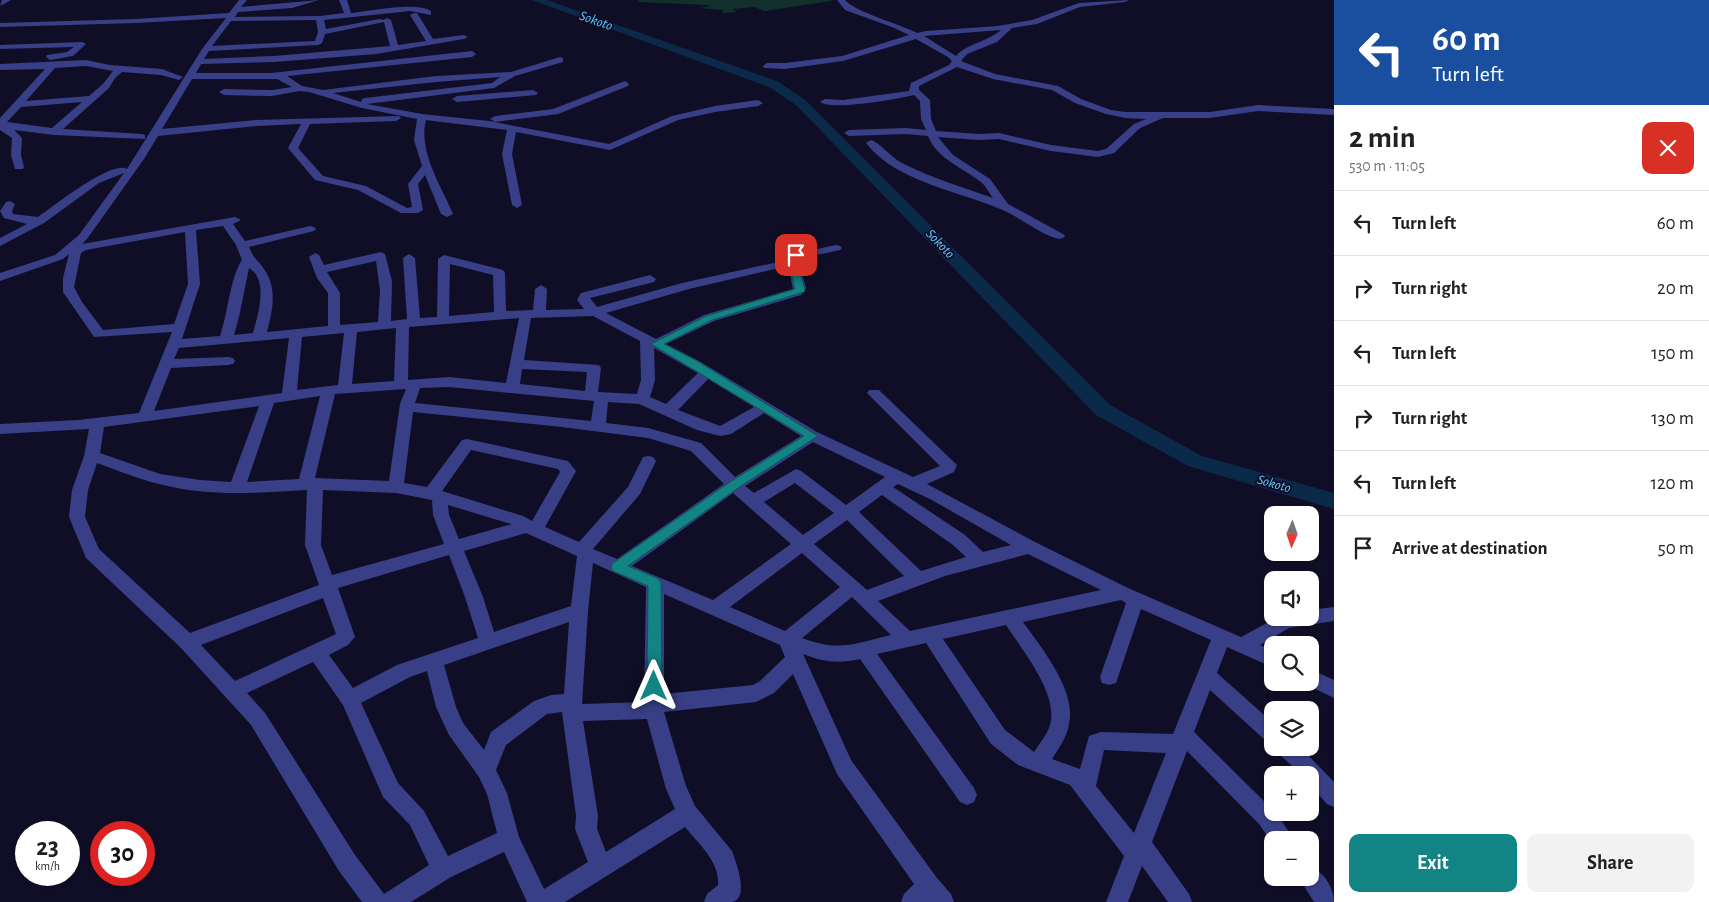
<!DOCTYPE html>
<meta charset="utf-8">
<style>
:root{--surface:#fff;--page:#f2f2f2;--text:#202124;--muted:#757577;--line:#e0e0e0;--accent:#128483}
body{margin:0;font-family:"Alegreya Sans",sans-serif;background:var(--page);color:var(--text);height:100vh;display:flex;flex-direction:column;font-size:19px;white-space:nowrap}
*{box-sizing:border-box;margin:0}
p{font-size:16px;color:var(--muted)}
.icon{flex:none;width:28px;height:28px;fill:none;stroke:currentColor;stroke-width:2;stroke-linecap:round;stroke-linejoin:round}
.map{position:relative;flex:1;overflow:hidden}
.panel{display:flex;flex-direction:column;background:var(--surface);width:375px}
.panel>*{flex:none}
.top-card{background:#1a4fa0;color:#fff;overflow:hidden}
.needle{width:32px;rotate:182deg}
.tools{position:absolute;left:1264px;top:506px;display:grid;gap:10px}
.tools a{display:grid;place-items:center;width:55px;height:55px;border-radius:10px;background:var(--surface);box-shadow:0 1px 4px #0004;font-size:25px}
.speed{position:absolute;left:15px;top:821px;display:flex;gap:10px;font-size:25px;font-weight:700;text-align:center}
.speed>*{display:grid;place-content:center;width:65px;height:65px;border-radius:50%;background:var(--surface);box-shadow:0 1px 4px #0004;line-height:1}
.speed small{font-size:12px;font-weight:400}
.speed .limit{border:8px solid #d22;background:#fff;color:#111}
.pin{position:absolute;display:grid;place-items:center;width:42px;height:42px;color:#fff;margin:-21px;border-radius:10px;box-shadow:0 2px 8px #0006}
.me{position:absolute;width:55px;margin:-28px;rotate:0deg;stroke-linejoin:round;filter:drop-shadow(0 0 4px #0008)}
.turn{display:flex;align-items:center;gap:18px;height:105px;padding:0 15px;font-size:22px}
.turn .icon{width:65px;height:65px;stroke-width:2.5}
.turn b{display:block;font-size:35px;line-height:42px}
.round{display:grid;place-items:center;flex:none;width:52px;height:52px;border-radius:10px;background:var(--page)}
.summary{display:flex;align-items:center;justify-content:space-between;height:85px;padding:0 15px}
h1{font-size:30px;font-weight:600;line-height:38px}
.button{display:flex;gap:10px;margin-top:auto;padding:10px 15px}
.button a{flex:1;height:58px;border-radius:10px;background:var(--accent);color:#fff;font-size:20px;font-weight:600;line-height:58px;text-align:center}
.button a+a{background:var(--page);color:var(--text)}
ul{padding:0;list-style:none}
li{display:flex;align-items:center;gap:15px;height:65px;padding:0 15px;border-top:1px solid var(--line)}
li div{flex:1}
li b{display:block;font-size:19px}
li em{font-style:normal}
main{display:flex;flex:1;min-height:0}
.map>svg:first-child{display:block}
.green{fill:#11302b}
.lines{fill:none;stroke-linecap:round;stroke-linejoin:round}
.river{fill:#0b2949;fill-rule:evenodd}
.minor{fill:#383f86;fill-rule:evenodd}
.route{fill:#128483;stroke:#0c5655}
.labels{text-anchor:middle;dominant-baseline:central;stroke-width:4;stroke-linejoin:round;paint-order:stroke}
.far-water-label{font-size:14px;font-style:italic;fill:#61caff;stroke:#0f0e26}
</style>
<main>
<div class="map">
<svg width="1334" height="902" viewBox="0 0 1334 902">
<rect width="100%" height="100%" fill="#0f0e26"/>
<path class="green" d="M638 0H831V1L765 11 754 7 733 9 736 12 723 13V10L699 8 711 6 708 5 639 2Z"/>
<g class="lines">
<path class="river" d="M532 0H547L777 81 804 99 1110 405 1202 456 1334 493V509L1188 466 1096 415 796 105 769 87Z"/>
<g class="minor">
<path d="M2 0H11L0 6Z"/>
<path d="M239 0H247L241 7 319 0 292 8 238 12 235 17 320 16 344 13 339 0H347L351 13C370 11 416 1 431 11V15L410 11 324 20 326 29 380 19 383 20 387 18 391 20 398 45 426 41 410 15 414 13H417L433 39 464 35 468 37 464 39 376 54 274 62 201 64 196 73H271L472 51 476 54 472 57 287 76 302 86 323 90 436 76 511 72 560 57 563 58V62L515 76 494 88 367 104 422 114 489 121 609 144 672 116 715 106 758 100 763 103 758 106 715 112 678 120 610 150 516 132 512 154 522 205 517 208 512 205 502 154 507 130 426 120C418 152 441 185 453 214L447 217 441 214 425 175 418 184 423 210 418 213H401L358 190 315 180 288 148 301 124 256 126 158 136 144 159 87 239 82 244 235 217 241 220 233 224 245 241 310 226 314 227 316 229 314 231 249 247C253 257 256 259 262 266 278 287 273 308 267 332L328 326V293L317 278 309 257 315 253 319 255 324 265 381 252 385 254 392 281 391 321 407 319 403 258 409 254 415 258 420 318 437 317 438 259 444 255 503 270 505 273 506 311 533 310 535 289 541 285 547 289 546 310 584 309 577 300 581 293 650 275 656 279 654 282 590 298 597 307 682 283 787 260 788 255 836 245 840 246 842 248 840 250 798 259 806 288 801 295 714 321 666 344 699 361 817 432 913 477 940 466 867 393 869 390H879L957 465 954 472 927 484 1035 542 1128 588 1241 637 1276 618H1310V610L1334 607V621L1289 628 1260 645 1272 651V667L1227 647 1217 673 1272 722V743L1265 740 1210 690 1194 732 1272 809V812H1276L1294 840H1272V844L1260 825 1187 751 1152 842 1189 894 1192 902H1168L1142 866 1128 902H1106L1124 856 1070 785 1018 765 991 744 926 643 877 654 974 788 977 795 974 802 967 805 960 802 860 659C838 664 823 662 803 654L851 760 937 878 951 894 954 902H901L904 894 914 884 837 774 793 674 774 693 756 702 664 712 686 786 695 806 732 851C736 862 750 898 732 902 724 902 712 902 704 902L707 894 718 885C720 862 699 844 685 827L565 902H527L504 852 451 877 411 902H362L339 871 251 725 181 648 86 558 69 517 72 490 84 456 89 429 0 434V424L78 420 139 413 172 332 94 337 63 292V278L69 254 63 259 0 281V273L55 255 79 235 124 173 99 183 44 223 0 246V238L27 224 4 218 0 211 6 202 10 201 15 204 12 211 13 214 38 217C53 207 111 160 127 169L202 49 226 18 136 23 0 27V23L136 19 229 13ZM316 20 318 32 315 41 212 46 231 21ZM384 22 390 46 274 56 204 59 209 51 318 45 322 43 325 34ZM500 77 492 83 365 98 362 99 361 102 333 93 436 82ZM192 79H277L292 87 272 90 224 89 219 92 224 95 272 96 300 91 309 92 362 108 417 119 414 140 422 166 408 184 412 207 407 208 366 186 323 176 298 148 310 124 396 121 401 118 399 116 256 120 162 129ZM223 226 236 245 242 260C230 278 228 313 220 336L182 339 200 284 196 230ZM185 232 188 284 174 324 103 330 82 302 74 287 81 253 86 250ZM376 261 380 290 378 322 340 325V293L327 272ZM450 264 493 275 494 312 449 316ZM788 266 793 289 704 315 656 339 606 313 689 289ZM249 268C269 280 258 314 253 333L234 335 239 317ZM593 316 640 341 641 380 637 394 598 392 601 368 599 365 524 360 531 318ZM519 318 506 383 449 377 408 380 409 327ZM396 328 394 381 352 384 357 332ZM344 333 338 385 297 390 302 337ZM289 338 282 393 154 411 171 368 228 365 233 364 235 361 233 358 228 357 174 359 179 348ZM654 348 698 373 666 404 650 397 655 380ZM522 369 587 372 585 391 520 384ZM708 379 754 407 720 426 678 410ZM449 387 594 401 591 421 415 403 420 388ZM406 389 400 404 389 481 315 478 335 394ZM320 396 299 479 247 482 274 403ZM608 402 639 404 697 430 720 436 731 434 764 413 801 436 735 477 701 443 648 428 606 423ZM259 406 231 482 200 480 160 474 100 453 104 427ZM413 412 562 427 648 438 691 451 724 484 617 559 593 549 640 494 656 461 653 457 648 456 643 457 628 487 579 542 545 527 576 471 568 461 467 439 462 440 427 487 404 483ZM813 442 885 477 846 505 801 471 796 469 754 493 745 486ZM471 450 558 469 560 472 532 521 523 516 442 491ZM97 463C117 470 138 479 159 484 208 497 257 493 307 490L305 545 319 585 190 633 99 549 85 517 88 490ZM795 483 834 513 803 535 764 502ZM898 484 930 499 1011 545 983 552 965 535 893 487ZM323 490 396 493 432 500 433 515 444 544 332 575 321 545ZM733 493 791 544 713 600 632 566ZM882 495 953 545 966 557 921 571 859 512ZM448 505 511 524H512L459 539 449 515ZM847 520 904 576 867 590 814 544ZM526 533 577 556 571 606 494 632 483 597 464 551ZM802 553 840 587 785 631 730 607ZM1028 554 1101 590 910 631 878 601 945 576ZM449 555 465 597 478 638 397 665 353 688 329 655 348 645 355 637 338 588ZM593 563 646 587 644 702 582 704 588 611ZM664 594 780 645 785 657 760 681 753 685 664 694ZM852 597 891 635C853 644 840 652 802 638ZM323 598 336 634 235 681 201 645ZM1121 600 1126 603 1100 677 1102 683 1109 685 1116 683 1141 609 1211 640 1173 734 1101 732 1089 736 1080 769 1052 759C1059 748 1067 737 1069 724 1077 691 1041 647 1023 622ZM569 622 564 694 551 695 534 701 491 732 484 750 463 723 456 707 444 665ZM1006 625C1022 650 1059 694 1050 725 1047 735 1039 744 1034 752L1005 730 943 639ZM313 662 343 705 383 797 410 825 429 865 384 894 355 855 265 713 247 693ZM427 671 436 707 449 735 479 777 487 794 497 833 448 856 424 811 398 783 361 703 410 677ZM562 712 576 816 575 829 588 862 544 889 519 837 507 793 496 770 506 745 547 714ZM647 719 666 789 675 809 606 852 597 829 598 816 583 721ZM1104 750 1166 753 1134 833 1096 786Z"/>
<path d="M837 0H845C855 12 900 24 917 33L926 31 998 26 1032 20 1079 3 1129 0 1125 2 1080 7 1037 24 1012 28 997 42 967 54 961 61 995 74 1058 86 1081 99 1111 110 1125 112H1210L1258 105 1334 109V115L1258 111 1210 118H1163L1140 128 1114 153 1098 157 1051 151 999 139 979 140 938 137 953 155 990 179 1008 204 1063 234 1065 236 1063 238 1059 239C1042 235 1022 219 1005 211 961 191 897 183 866 143L871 140C879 142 892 158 902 163 931 178 962 187 993 198 989 193 986 186 981 182 962 167 937 159 928 136L906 134 849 136 844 133 849 130 906 128 926 130 921 119 920 101 914 95C898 99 832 111 820 102L825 99 843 100 909 91 911 83 949 65 952 61 948 57 916 39 843 61 785 69 764 68 763 66 767 63H785L842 56 909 35 892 27 845 10ZM1001 30C987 42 966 44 956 56L924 36ZM957 67 993 79 1052 90 1075 103 1106 114 1125 118 1146 119 1134 124 1106 149 1098 151 1051 145 999 133 979 134 936 131 931 119 930 100 919 90V86Z"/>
<path d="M82 42 86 44 73 56 50 60 46 57 47 55 67 52 74 47 0 49V45Z"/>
<path d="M86 60 110 65 162 69 183 77 179 80 161 75 122 72 115 78 109 88 63 129 142 134 145 135V139L54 135 14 130 22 138 21 155 24 167 23 169H15L11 155 12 138 0 130V118L45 69 0 70V64ZM86 66 113 71 103 84 89 96 26 101 55 68ZM82 102 52 128 7 122 21 107Z"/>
<path d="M625 81 629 84 628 86 558 114 495 122 490 119 495 116 553 109Z"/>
<path d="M533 90 538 93 536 95 457 102 452 99 457 96Z"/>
<path d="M1310 669 1334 680V698L1303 683 1310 682Z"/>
<path d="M1277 748H1301L1334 782V807L1327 804 1310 785V775H1302L1280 755Z"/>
<path d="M1310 866C1324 872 1334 888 1334 902H1314L1299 878H1310Z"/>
</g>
</g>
<path class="route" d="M796 252 801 255 796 258 805 290 804 292 712 320 664 344 697 361 818 436 738 488 628 566 659 579 661 583 662 686 659 691 654 693 649 691 647 686 648 586 613 571 611 567 613 563 730 482 804 436 651 344 706 316 795 289 787 257Z"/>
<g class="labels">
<g class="far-water-label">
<text transform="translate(596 21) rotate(20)">Sokoto</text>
<text transform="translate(940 244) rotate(46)">Sokoto</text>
<text transform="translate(1274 484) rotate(16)">Sokoto</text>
</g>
</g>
</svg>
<div class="tools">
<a><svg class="needle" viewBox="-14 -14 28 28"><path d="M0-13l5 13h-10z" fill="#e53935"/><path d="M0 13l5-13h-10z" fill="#757577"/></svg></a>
<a><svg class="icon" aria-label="sound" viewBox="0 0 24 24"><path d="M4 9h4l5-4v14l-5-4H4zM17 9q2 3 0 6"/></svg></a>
<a><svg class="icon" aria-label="search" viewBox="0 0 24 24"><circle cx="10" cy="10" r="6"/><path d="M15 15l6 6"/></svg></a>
<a><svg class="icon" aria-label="layers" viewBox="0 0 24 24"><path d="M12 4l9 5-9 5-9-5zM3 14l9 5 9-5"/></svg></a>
<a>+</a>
<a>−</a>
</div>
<div class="speed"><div>23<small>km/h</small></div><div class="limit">30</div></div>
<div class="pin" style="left:796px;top:255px;background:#d93025"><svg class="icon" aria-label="arrive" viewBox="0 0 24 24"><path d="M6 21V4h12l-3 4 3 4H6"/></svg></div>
<svg class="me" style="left:654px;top:686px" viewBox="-20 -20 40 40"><path d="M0-17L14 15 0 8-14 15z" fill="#128483" stroke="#fff" stroke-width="4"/></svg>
</div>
<section class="panel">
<div class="top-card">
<div class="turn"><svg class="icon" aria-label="left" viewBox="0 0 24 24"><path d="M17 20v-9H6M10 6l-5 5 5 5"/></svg><div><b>60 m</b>Turn left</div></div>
</div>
<div class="summary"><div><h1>2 min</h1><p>530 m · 11:05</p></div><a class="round" style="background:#d93025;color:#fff"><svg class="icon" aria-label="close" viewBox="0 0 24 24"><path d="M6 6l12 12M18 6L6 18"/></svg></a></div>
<ul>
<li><svg class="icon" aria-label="left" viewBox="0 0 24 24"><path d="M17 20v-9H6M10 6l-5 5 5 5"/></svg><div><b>Turn left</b></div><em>60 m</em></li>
<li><svg class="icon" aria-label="right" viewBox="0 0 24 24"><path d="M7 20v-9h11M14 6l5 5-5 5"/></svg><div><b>Turn right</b></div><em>20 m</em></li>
<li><svg class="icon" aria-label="left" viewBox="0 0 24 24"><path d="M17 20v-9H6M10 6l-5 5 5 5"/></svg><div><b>Turn left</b></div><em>150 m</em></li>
<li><svg class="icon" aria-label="right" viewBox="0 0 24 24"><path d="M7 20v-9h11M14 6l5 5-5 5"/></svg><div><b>Turn right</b></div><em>130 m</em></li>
<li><svg class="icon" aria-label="left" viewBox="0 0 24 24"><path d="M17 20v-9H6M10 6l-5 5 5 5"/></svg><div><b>Turn left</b></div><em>120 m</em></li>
<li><svg class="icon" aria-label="arrive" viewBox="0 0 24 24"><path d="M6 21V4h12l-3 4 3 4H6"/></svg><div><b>Arrive at destination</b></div><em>50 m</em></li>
</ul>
<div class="button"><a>Exit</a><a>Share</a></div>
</section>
</main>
